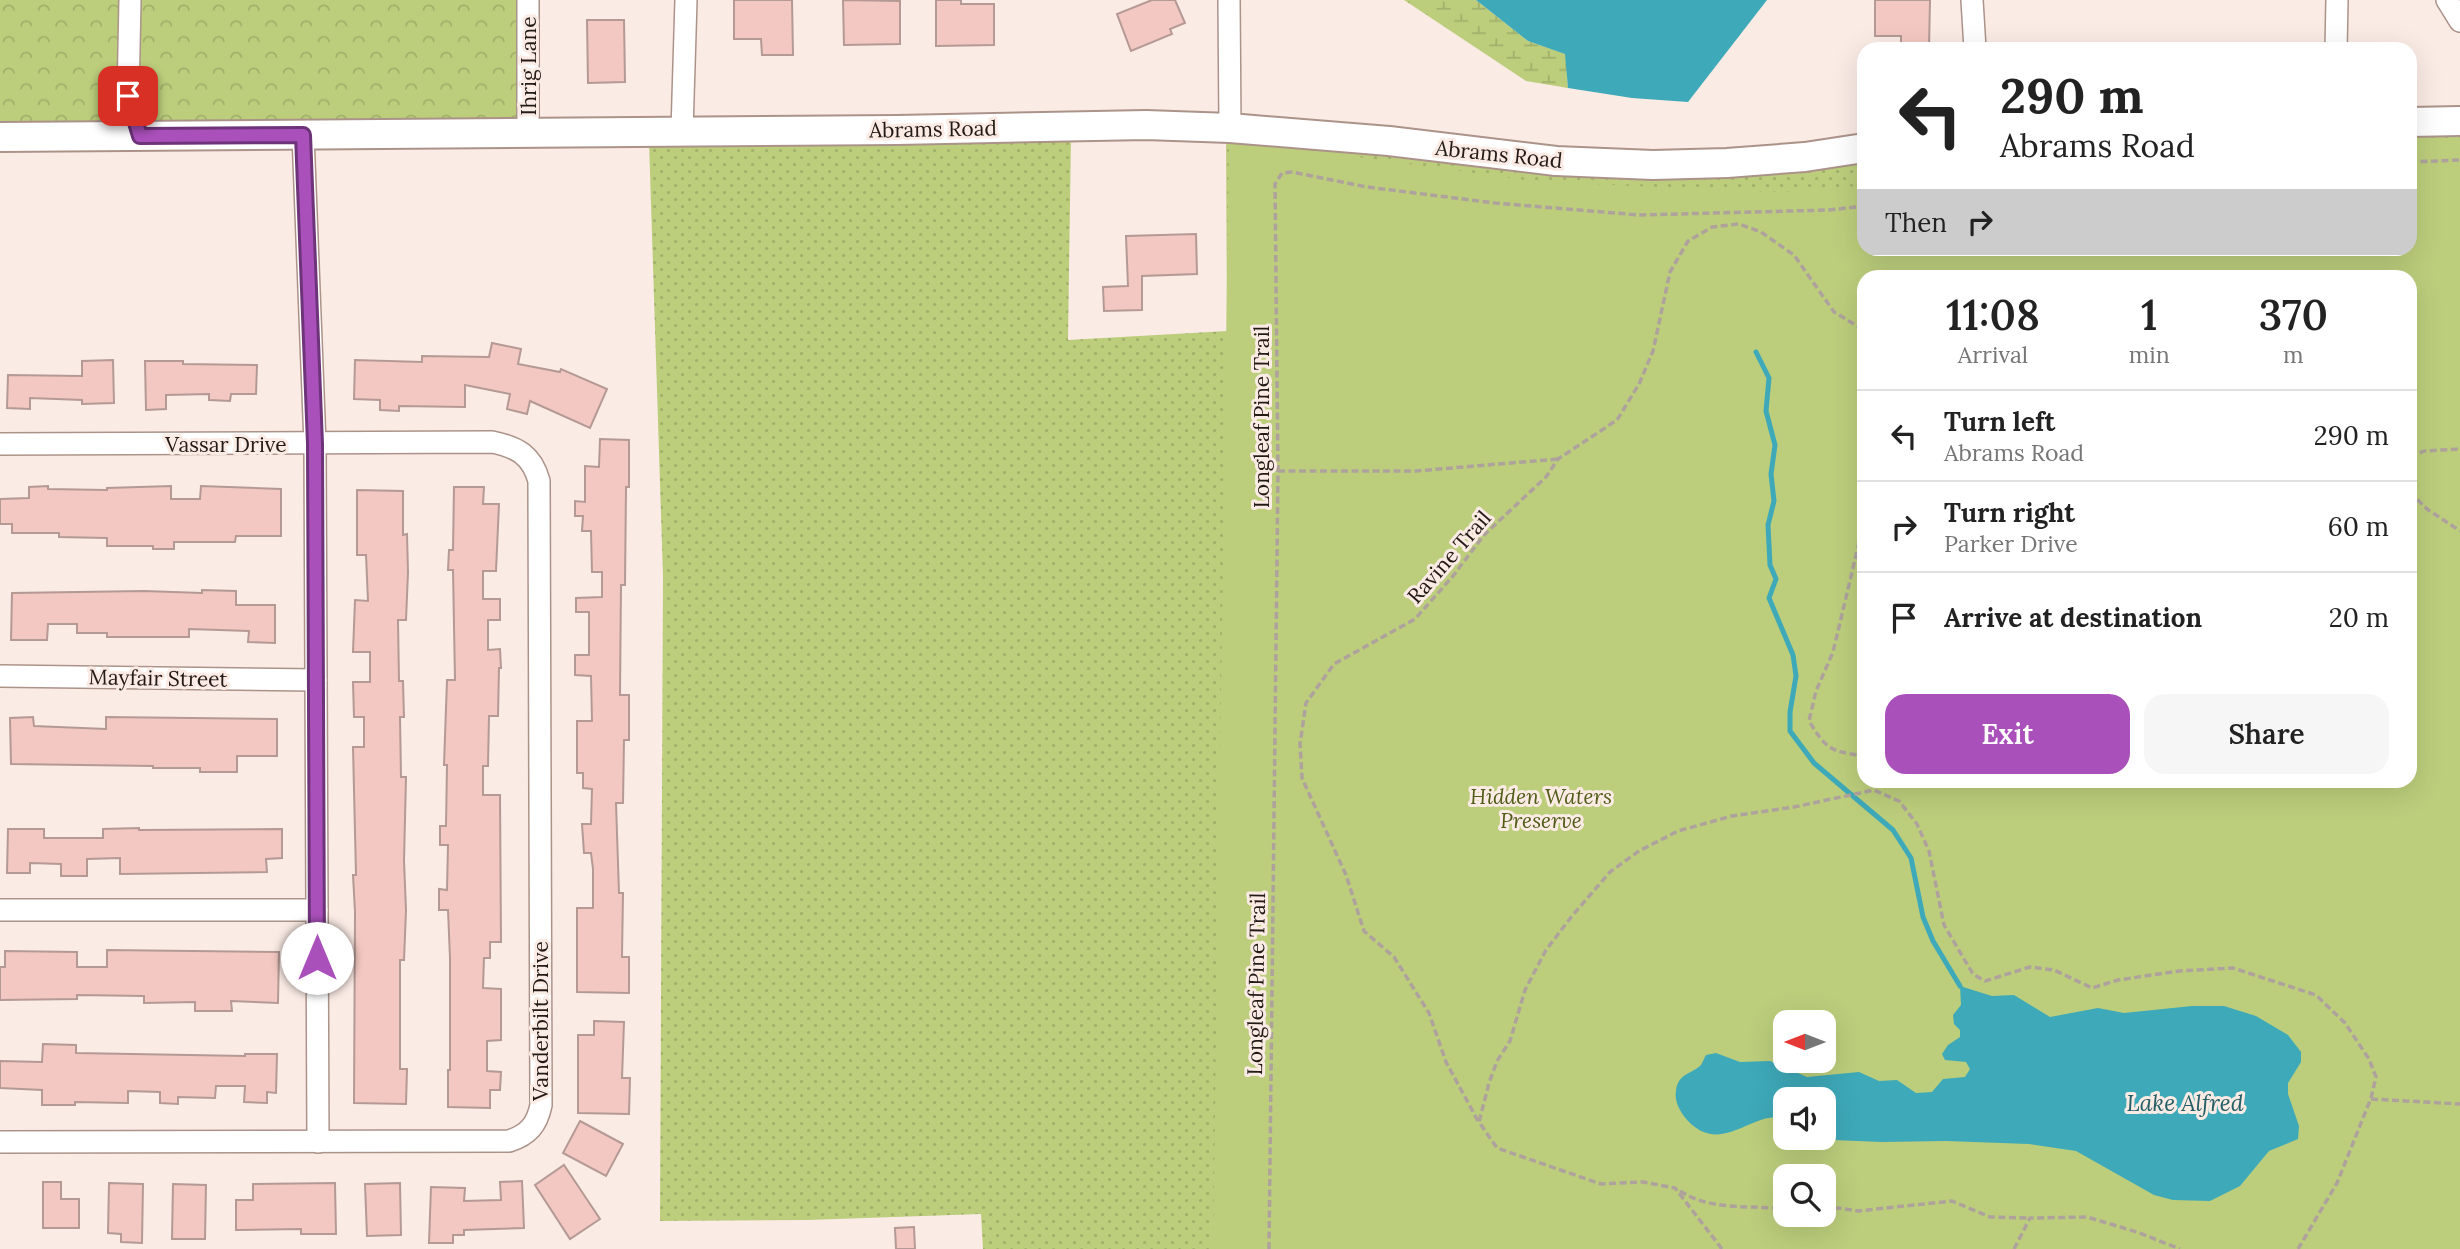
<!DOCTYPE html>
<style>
:root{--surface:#fff;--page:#f6f6f6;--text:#222;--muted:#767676;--line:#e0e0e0;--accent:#aa50bb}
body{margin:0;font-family:Lora,serif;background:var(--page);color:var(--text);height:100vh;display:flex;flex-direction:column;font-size:26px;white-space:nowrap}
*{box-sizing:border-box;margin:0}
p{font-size:23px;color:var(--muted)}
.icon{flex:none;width:38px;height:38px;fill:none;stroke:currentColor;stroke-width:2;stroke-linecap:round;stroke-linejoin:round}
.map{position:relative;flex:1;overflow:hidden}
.details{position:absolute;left:1857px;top:270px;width:560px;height:518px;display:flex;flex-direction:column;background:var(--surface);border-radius:21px;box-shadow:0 7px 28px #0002}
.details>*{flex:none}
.banner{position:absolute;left:1857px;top:42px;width:560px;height:214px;border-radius:21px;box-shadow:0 7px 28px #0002;background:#fff;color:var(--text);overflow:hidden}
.needle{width:46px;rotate:270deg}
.buttons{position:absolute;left:1773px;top:1010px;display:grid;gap:14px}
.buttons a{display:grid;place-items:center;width:63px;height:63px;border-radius:14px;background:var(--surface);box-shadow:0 7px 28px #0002;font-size:35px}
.pin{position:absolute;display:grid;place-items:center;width:60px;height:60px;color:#fff;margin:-30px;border-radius:14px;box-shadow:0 4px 10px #0006}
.me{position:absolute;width:77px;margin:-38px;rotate:0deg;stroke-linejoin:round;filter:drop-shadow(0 0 5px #0008)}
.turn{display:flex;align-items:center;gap:24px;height:147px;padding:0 28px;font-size:32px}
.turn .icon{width:91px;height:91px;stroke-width:2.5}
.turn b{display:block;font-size:49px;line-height:60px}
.then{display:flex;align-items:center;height:66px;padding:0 28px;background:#0003;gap:14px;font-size:26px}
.eta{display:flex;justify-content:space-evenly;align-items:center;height:119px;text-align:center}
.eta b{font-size:42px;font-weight:600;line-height:49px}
.primary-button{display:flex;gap:14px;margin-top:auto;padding:14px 28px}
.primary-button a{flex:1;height:80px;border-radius:21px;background:var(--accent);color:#fff;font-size:28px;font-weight:600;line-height:80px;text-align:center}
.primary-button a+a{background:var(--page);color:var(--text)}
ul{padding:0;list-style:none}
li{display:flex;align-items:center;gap:21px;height:91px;padding:0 28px;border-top:2px solid var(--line)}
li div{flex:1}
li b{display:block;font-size:26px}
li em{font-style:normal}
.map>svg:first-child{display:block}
.grass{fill:url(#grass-dots)}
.forest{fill:url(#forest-crowns)}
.wetland{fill:url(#wetland-marsh)}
.park{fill:#bcce7c;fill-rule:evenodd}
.water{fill:#3ea9b9}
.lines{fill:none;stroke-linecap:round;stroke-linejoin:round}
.stream{stroke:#3ea9b9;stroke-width:5}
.building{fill:#f3c8c2;stroke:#b49994;stroke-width:2}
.minor-casing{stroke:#ab9389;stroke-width:24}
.tertiary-casing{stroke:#ab9389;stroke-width:32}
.path{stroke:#afa29d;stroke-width:3.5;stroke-dasharray:7 3.5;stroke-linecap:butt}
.minor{stroke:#fff;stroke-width:21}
.tertiary{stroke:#fff;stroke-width:28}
.route-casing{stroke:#6e347a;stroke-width:18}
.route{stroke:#aa50bb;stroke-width:12}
.labels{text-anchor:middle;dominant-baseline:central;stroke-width:6;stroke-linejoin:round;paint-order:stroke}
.street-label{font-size:21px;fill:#231a16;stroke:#fbebe5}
.park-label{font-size:21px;font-style:italic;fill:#505c17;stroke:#fbebe5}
.water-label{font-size:23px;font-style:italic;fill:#245e67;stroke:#fbebe5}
</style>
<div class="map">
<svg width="2460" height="1249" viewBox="0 0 2460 1249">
<defs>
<pattern id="grass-dots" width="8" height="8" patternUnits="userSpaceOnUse" patternTransform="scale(1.75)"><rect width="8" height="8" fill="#bcce7c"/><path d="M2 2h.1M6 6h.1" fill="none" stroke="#a1b06a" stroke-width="1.8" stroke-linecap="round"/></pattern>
<pattern id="forest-crowns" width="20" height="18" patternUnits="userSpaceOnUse" patternTransform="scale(1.75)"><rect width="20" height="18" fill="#bcce7c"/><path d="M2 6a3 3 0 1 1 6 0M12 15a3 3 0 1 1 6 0" fill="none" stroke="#a1b06a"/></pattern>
<pattern id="wetland-marsh" width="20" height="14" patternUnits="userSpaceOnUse" patternTransform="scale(1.75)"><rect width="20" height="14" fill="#bcce7c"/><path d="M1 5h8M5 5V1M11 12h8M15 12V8" fill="none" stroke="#a1b06a"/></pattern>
</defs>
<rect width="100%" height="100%" fill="#fbebe5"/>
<path class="grass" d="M2460 130V549L2410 276H1864L1236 1249H983L981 1214 808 1220 660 1221 663 576 649 142 1071 136 1068 340 1227 331 1226 137C1310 144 1394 158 1478 162L1864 158V248H2410V131Z"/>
<path class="forest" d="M0 0H529L530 123 0 127Z"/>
<path class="wetland" d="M1404 0H1476L1528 41 1566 54 1568 88 1526 81Z"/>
<path class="park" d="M1229 139 1517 179C1574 184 1631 186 1688 188 1746 191 1806 196 1864 184V248H2410V142L2460 141V1249H1213ZM1864 276H2410V780H1864ZM1785 1022H1824V1060H1785ZM1785 1099H1824V1138H1785ZM1785 1176H1824V1214H1785Z"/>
<g class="water">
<path d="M1476 0H1767L1688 102 1632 98 1568 88 1565 54 1528 41Z"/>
<path d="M1960 986 1992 996 2014 995 2050 1017 2098 1008 2124 1013 2192 1006H2224L2256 1016 2288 1035 2301 1052V1062L2288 1083V1094L2299 1126 2298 1139 2269 1151 2240 1186 2210 1201 2173 1200 2154 1195 2076 1151 2029 1144 1946 1141 1881 1142 1810 1139 1808 1138H1824V1099H1785V1119C1754 1108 1723 1157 1688 1121 1681 1113 1674 1102 1676 1091 1678 1073 1692 1074 1701 1065 1703 1062 1704 1058 1706 1055L1716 1053 1740 1062 1770 1061 1807 1077 1859 1072 1879 1081 1897 1080 1916 1093 1932 1092 1943 1079 1965 1077 1970 1069 1966 1062 1945 1060 1942 1054 1948 1045 1960 1037V1030L1954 1024 1953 1015 1961 1005Z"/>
</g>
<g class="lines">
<path class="stream" d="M1756 352 1769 378 1766 411 1775 445 1771 474 1774 501 1768 525 1770 565 1776 579 1769 598 1793 655 1796 676 1790 712V731L1814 763 1893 830 1911 858 1923 917 1933 941 1960 986"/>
</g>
<g class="building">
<path d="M734 0H792L793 55H762L761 39H734Z"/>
<path d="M843 0 900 1V44L844 45Z"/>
<path d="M936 0H961V4H994V45L936 46Z"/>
<path d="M1152 0H1175L1185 23 1170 29 1172 34 1131 51 1117 14Z"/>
<path d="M1875 0H1930L1929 49H1901V36H1875Z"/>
<path d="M587 20H624L625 82 588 83Z"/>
<path d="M1196 234 1197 274 1142 276V310L1104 311 1103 287 1128 286 1126 236Z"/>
<path d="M492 343 521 349 518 364 560 372 561 369 607 389 590 428 530 401 527 414 507 409 510 394 465 385V407L399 406V411L380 410V400L354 399 355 360 422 362V356L489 357Z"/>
<path d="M113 360 114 403 82 404V400L30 398V409L7 408 8 375 82 376V361Z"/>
<path d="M145 361H183V364L257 365 256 394H231L230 401 209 400V394L166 395V409L146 410Z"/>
<path d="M600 439 629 440V487H626L625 585H621L620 695H629V740H624L623 803H616L619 893H623L622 957H629V993L577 992V908H593V869L591 853H584L582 824H591L592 789 583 788V773H577V721H592L591 676 575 675V655H589V612H576V598L602 597V572H592L591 531H582L583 516H575V501L585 502V466L599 467Z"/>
<path d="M48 486V489L107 490V488L171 486V499H200L201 486 281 489V536H236L235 542H174V549H153V546H107V538L59 537V533H12V524H0V499L29 498V487Z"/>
<path d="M454 487H484L483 504H499L496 571H483V599H500V620H488V650L500 649 501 668H499L498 716H489L488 766H483V795H500L501 942H490V958H484L483 988 501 989V1040L487 1041V1071L501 1072 500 1090H490V1108L448 1107V1070H450V958L448 910H439V889L447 890 448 845H440V826H446L447 765H444L447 680H455L453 570H448L449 550H453Z"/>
<path d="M357 490 403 491V535L407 534 408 572 406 620H398L399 681H403L404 717H400L401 777H406L404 861 406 910 404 960H400V1069H407L406 1104 354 1103 355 912 353 875H356L353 747H364V717H354L353 682H370V652H353L355 600 368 601 366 555H357Z"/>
<path d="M202 590 236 591V605H275V643L248 642 249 631 189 629V637H107V633H77V624H48L47 640H11L12 593 144 591 202 593Z"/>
<path d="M33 717 34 726 106 729V717L277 719V756H237V772H200V768H153V766L11 764 10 718Z"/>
<path d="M139 828V830L282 829V858L266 859 267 872 120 874V858L87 859V876H61V864L30 863V873H7L8 829H44V838H103V829Z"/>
<path d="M107 950 279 952 278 1003 231 1001 232 1011H195V1002L144 1003V996L77 995V999L0 1000V967H5V951L77 952V967H107Z"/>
<path d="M594 1021 624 1022 622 1078H630L629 1114 578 1113V1035H594Z"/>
<path d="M43 1044 76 1045V1053L245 1056V1054H277L276 1093 267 1092V1103L244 1102 245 1086H216L215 1098 178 1097V1104L160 1103V1092L128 1091V1103L75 1102V1105H42V1090L0 1088V1061L42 1062Z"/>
<path d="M580 1121 623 1144 606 1176 563 1153Z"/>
<path d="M564 1165 600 1219 570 1239 535 1185Z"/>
<path d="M522 1181 524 1228 464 1230V1235H453V1243H429L431 1187 465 1188 464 1201 501 1200 500 1182Z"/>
<path d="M43 1182H61V1199H79V1228H43Z"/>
<path d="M109 1183 143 1184 142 1243 121 1242V1234L108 1233Z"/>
<path d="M335 1183 336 1234H301V1229L236 1230V1200H253V1184Z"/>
<path d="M400 1183 401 1235 367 1236 365 1184Z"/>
<path d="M173 1184 206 1185 205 1239H172Z"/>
<path d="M914 1227 915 1249H896L895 1228Z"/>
</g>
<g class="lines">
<g class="minor-casing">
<g id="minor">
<path d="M130 0 128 96 140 136"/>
<path d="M528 0V133"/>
<path d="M1229 0 1230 128"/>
<path d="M1972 0 1975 49"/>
<path d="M2447 0 2460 21"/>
<path d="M2336 49 2337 0"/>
<path d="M682 131 686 0"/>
<path d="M303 135 315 444 318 1142"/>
<path d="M0 444 492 442C517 447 532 455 539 481L541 1105C537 1125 528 1135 509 1141L0 1142"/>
<path d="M0 676 316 680"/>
<path d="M0 910H317"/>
</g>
</g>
<g class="tertiary-casing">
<g id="tertiary">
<path d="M2410 122 2460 121"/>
<path d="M0 137 897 130 1146 125 1230 128 1389 141 1556 161 1653 165 1727 163 1805 157 1864 148"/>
</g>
</g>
<g class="path">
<path d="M2410 162 2460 160"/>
<path d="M2410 457 2424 451 2460 449"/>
<path d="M1278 471H1416L1558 459"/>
<path d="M2410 492 2427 509 2460 531"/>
<path d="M1864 500 1858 547 1833 652 1816 691 1809 721C1827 750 1830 751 1864 756"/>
<path d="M1874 780V790"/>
<path d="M2371 1099 2460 1104"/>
<path d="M1478 1121 1446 1062 1429 1013 1394 957 1364 931 1346 875 1302 778 1300 744 1306 703 1334 664 1415 619 1453 576 1484 535 1546 477 1558 459 1617 420 1639 384 1653 351 1670 272 1688 241 1712 227 1739 224 1761 232 1794 255 1834 312 1864 330"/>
<path d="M1680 1191C1710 1211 1750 1205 1785 1209"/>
<path d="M1824 1209 1838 1208 1858 1211 1952 1201 1990 1217 2030 1218"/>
<path d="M1269 1249 1278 471 1275 184 1282 173 1292 172 1367 187 1495 203 1639 215 1829 210 1864 206"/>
<path d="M1722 1249 1675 1188 1643 1182 1601 1184 1497 1148 1479 1122 1489 1083 1497 1061 1510 1041 1525 990 1546 950 1572 916 1610 872 1639 851 1678 831 1732 816 1794 807 1874 790 1899 801 1917 824 1929 851 1944 925 1973 974 1985 981 2030 967 2054 970 2092 988 2118 980 2179 971 2233 968 2316 995 2345 1023 2369 1059 2376 1077 2371 1098 2337 1183 2298 1249"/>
<path d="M2014 1249 2030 1218 2087 1217 2137 1232 2180 1249"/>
</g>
<use href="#minor" class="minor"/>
<use href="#tertiary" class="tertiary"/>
</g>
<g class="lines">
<g class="route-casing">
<path id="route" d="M128 96 140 136 303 135 315 444 317 958"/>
</g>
<use href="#route" class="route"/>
</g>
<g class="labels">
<g class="street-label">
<text transform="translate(528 66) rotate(-90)">Ihrig Lane</text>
<text transform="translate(933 129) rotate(-1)">Abrams Road</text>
<text transform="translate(1499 154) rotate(6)">Abrams Road</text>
<text transform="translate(1261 417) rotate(-90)">Longleaf Pine Trail</text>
<text x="226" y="444">Vassar Drive</text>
<text transform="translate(1449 557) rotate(-49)">Ravine Trail</text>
<text transform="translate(158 678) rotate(1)">Mayfair Street</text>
<text transform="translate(1256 984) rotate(-89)">Longleaf Pine Trail</text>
<text transform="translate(540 1021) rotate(-90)">Vanderbilt Drive</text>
</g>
<g class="park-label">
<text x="1541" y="796">Hidden Waters<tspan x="1541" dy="24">Preserve</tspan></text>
</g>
<g class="water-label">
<text x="2185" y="1102">Lake Alfred</text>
</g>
</g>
</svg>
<div class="buttons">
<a><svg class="needle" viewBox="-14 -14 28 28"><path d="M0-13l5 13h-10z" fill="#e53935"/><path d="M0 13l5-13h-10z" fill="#767676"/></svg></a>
<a><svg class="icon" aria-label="sound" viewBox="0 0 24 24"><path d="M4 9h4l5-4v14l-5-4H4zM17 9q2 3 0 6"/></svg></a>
<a><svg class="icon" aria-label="search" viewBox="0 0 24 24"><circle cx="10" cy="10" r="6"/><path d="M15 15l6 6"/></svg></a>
</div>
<div class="pin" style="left:128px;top:96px;background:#d93025"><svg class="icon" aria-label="arrive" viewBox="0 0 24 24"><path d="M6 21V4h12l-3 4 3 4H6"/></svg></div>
<svg class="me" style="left:317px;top:958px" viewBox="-20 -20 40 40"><circle r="19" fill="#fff"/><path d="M0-13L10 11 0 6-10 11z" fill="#aa50bb"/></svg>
<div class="banner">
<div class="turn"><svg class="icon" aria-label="left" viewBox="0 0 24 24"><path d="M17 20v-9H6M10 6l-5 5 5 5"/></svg><div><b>290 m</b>Abrams Road</div></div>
<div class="then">Then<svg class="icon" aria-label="right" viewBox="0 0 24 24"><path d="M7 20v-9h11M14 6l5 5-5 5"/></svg></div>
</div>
<section class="details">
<div class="eta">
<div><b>11:08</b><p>Arrival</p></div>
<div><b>1</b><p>min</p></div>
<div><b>370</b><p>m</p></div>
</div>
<ul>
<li><svg class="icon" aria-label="left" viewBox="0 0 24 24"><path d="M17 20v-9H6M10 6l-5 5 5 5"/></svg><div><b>Turn left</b><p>Abrams Road</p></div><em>290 m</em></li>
<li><svg class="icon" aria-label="right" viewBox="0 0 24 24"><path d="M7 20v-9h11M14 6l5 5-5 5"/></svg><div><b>Turn right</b><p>Parker Drive</p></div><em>60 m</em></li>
<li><svg class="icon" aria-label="arrive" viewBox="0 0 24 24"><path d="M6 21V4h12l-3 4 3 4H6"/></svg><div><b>Arrive at destination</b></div><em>20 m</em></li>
</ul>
<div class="primary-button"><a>Exit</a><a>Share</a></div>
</section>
</div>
